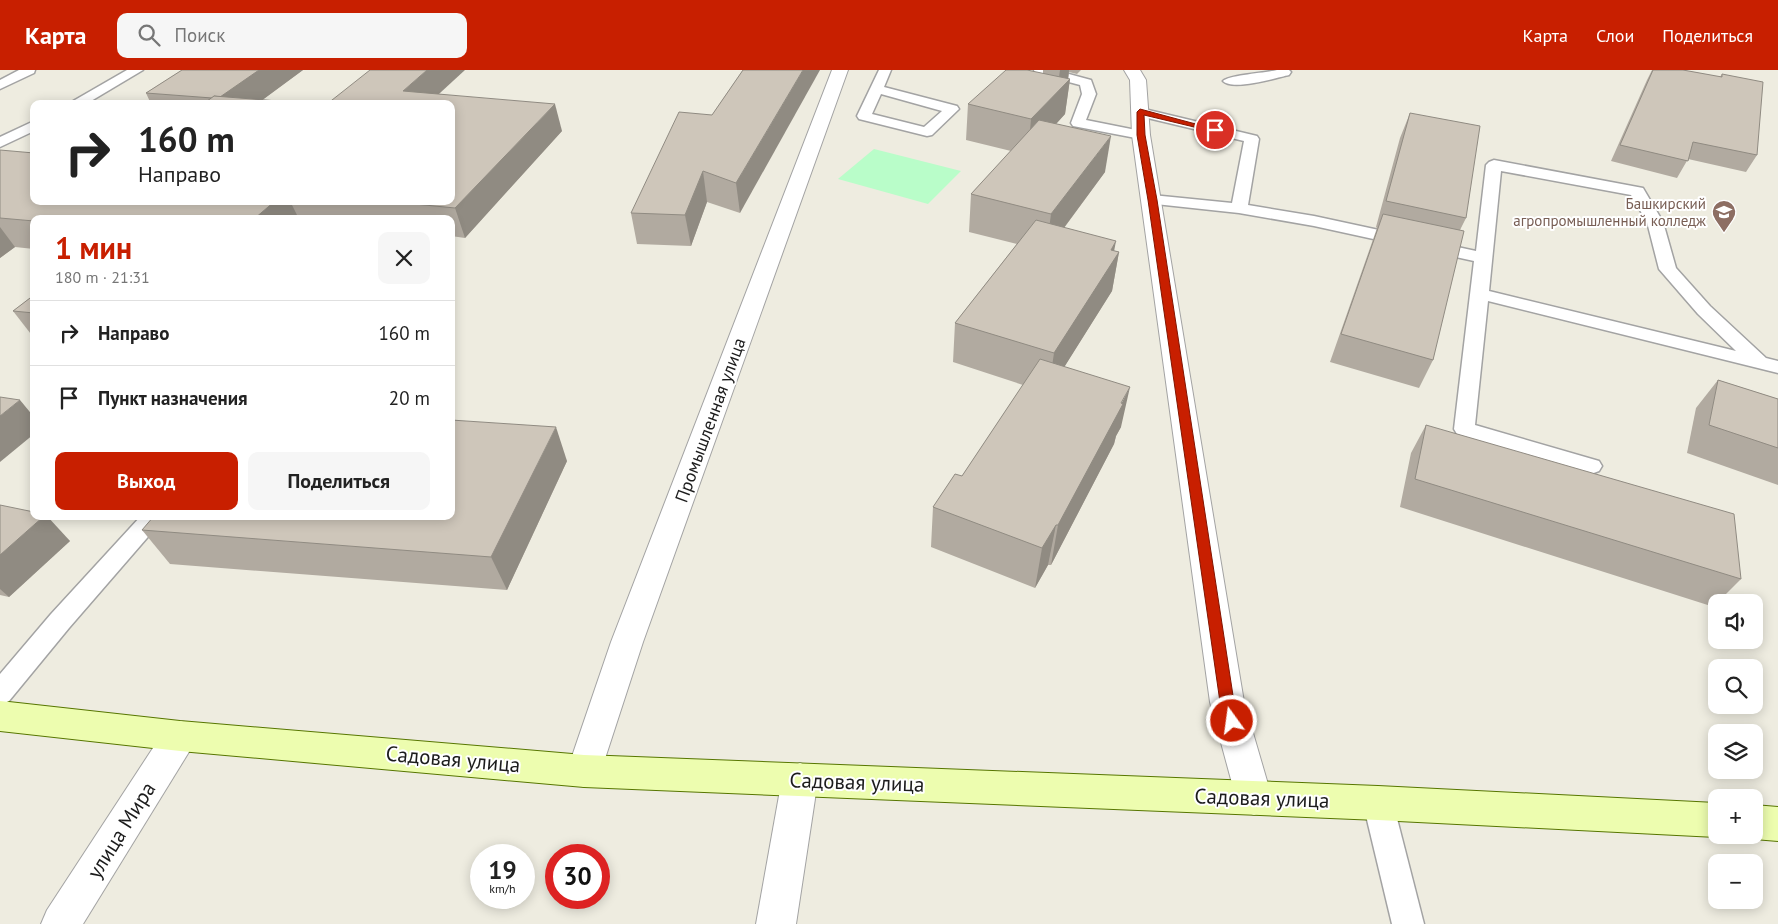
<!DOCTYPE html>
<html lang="ru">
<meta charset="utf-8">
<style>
:root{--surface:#fff;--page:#f6f6f6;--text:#222;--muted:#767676;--line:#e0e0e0;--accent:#c81f00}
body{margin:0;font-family:"PT Sans",sans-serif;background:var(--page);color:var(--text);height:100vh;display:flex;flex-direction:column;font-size:19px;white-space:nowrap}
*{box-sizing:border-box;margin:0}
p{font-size:16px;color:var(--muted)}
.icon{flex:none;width:28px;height:28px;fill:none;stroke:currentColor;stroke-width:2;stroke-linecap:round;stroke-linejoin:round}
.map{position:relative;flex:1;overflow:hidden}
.sheet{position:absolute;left:30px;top:145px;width:425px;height:305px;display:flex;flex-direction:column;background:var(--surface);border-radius:10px;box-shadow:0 2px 12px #0003}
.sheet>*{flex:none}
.hud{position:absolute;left:30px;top:30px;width:425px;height:105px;border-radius:10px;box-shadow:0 2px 12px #0003;background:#fff;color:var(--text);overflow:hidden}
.tools{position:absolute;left:1708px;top:524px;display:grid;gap:10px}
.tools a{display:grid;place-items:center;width:55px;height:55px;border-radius:10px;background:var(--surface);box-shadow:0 2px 12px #0003;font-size:25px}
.speed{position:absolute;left:470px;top:774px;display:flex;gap:10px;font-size:25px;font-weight:700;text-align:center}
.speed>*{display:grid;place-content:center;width:65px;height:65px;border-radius:50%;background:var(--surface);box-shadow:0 2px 12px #0003;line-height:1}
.speed small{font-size:12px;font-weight:400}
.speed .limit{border:8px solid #d22;background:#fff;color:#111}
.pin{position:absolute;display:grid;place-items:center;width:42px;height:42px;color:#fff;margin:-21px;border:2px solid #fff;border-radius:50%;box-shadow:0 1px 5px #0007}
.me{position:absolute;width:55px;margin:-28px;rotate:346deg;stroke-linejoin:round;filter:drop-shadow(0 0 4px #0008)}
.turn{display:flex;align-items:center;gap:18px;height:105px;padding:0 25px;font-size:22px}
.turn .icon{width:65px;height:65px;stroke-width:2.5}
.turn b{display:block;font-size:35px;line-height:42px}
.round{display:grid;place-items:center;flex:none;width:52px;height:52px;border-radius:10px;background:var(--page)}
.summary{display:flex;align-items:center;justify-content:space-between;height:85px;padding:0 25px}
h1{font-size:30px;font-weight:600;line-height:38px;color:var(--accent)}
.button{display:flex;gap:10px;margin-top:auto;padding:10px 25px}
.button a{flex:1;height:58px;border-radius:10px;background:var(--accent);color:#fff;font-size:20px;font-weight:600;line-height:58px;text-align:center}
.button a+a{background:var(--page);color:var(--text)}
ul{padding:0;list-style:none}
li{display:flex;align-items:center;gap:15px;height:65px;padding:0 25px;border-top:1px solid var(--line)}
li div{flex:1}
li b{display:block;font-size:19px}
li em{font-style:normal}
header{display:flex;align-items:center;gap:30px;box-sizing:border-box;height:70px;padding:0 25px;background:var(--accent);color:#fff}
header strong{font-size:24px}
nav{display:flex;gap:28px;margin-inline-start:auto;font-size:18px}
.search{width:350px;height:45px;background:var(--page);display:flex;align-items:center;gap:12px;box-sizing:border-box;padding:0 18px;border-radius:10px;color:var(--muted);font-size:19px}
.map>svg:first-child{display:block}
.park{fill:#b9fdc9}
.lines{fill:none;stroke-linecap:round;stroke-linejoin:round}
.service-casing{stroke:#a3a3a3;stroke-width:3}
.minor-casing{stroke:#a3a3a3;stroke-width:2}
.secondary-casing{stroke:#577600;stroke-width:2}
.service{fill:#fff;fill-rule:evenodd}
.minor{fill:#fff;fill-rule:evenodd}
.secondary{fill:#edfdaf;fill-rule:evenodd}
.wall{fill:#b1aaa0}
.shaded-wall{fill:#908b82}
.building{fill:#cec6ba;stroke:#908b82}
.route{fill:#c81f00;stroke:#821400}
.labels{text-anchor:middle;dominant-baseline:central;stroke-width:4;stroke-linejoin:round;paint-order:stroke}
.far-education-label{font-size:15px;fill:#785e54;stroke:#fff;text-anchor:end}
.street-label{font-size:18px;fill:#1c1c1c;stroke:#fff}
.near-street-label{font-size:21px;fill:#1c1c1c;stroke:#fff}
</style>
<header>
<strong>Карта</strong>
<div class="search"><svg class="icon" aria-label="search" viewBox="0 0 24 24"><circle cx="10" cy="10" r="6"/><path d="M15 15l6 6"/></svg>Поиск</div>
<nav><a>Карта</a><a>Слои</a><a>Поделиться</a></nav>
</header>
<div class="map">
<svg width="1778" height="854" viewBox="0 0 1778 854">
<rect width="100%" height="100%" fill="#eeece0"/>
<path class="park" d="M874 79 961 101 928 134 838 109Z"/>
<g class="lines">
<g class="service-casing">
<g id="service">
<path d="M19 0H35L34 3 0 19V10Z"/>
<path d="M127 0H143L86 34H68Z"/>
<path d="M879 0H891L884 17 957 36 959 39 932 65 927 66 859 49 857 46ZM881 24 942 41 924 57 872 44Z"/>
<path d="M1034 0H1054L1091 10 1096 24 1086 50 1146 62 1148 65 1146 68 1141 69 1073 56 1071 53 1082 24 1080 15 1035 3Z"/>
<path d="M1277 0H1289L1291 2 1289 5C1276 8 1232 21 1223 11 1229 5 1265 3 1277 0Z"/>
<path d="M1140 38 1257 66 1259 69 1248 135 1314 146 1476 181 1486 95 1489 92 1494 90 1643 118 1663 152 1676 198 1710 236 1766 288 1778 291V303L1488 231 1475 355 1599 391 1602 396 1599 401 1591 404 1457 364 1454 359 1474 191 1314 156 1239 143 1146 133 1144 130 1146 127 1152 125 1232 133 1244 71 1135 45 1133 42ZM1501 101 1631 125 1647 152 1659 199 1698 244 1736 281 1489 221Z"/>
<path d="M34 51V61L0 77V67Z"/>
<path d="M141 446H166L69 558 9 631 0 635V604L51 544Z"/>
<path d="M1378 719 1388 723 1393 733 1424 854H1392L1363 733 1368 723Z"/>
</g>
</g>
<g class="minor-casing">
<g id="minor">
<path d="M832 0H848L643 572 601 701 596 712 584 717 572 712 567 701 611 572Z"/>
<path d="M1124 0H1140L1146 10 1150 65 1244 632 1272 728 1267 740 1254 745 1241 740 1236 728 1210 632 1132 65 1130 10Z"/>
<path d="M180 651 192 655 197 666 192 677 83 854H41L47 840 168 655Z"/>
<path d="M800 693 812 698 818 709 796 854H756L782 709 788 698Z"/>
</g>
</g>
<g class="secondary-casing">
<g id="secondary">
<path d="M0 631 180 651 584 685 1378 716 1716 733V765H1722L1716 767 1378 750 584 717 180 681 0 661Z"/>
<path d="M1754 735 1778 737V771L1754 769 1743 765H1754Z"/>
</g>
</g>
<use href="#service" class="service"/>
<use href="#minor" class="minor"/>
<use href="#secondary" class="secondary"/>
</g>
<g class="wall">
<path d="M182 0H303L262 30 316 34H151L146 23Z"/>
<path d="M743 0 740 143 707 132 691 176 637 174 631 143 712 45Z"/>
<path d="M1043 0H1081L1077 4 1069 2 1068 9H1070L1065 44 1056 54 1105 102 1064 158 1115 181 1119 182 1112 221 1064 297 1121 357 1116 366 1114 374 1051 495H1048L1035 518 931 477 933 437 962 406 1023 315 953 292 955 253 1017 174 969 162 971 124 1011 81 966 70 968 34 1043 3Z"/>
<path d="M1652 0H1683L1720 7 1722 4 1757 85 1746 102 1688 89 1677 108 1611 91 1647 10Z"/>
<path d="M439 24 562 61 465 168 451 166V149H34V179L15 177 0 188V80L34 131H451Z"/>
<path d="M1410 43 1466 148 1460 160 1433 290 1419 318 1330 292 1377 158 1376 157 1400 68Z"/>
<path d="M34 225V268L13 241Z"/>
<path d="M1718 310 1778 329V415L1687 383 1696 338Z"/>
<path d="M1426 355 1741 509 1718 532H1716V535L1714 537 1400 437 1411 383Z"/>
<path d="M567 391 507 520 170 494 142 460Z"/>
<path d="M0 435 70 471 9 527 0 525Z"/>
</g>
<g class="shaded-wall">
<path d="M259 0H303L257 34 218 28Z"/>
<path d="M427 0H465L428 34 403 21Z"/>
<path d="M803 0H820L740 143 736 113Z"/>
<path d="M1060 0H1069L1068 11 1070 9 1065 44 1028 85 1031 49 1057 22Z"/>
<path d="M555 34 562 61 465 168 455 138Z"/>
<path d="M1111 66 1105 102 1046 182 1051 144Z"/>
<path d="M703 101 707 132 691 176 685 145Z"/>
<path d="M275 131H290L299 149H254Z"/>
<path d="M0 157 15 177 0 188Z"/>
<path d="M1116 171 1112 192 1119 182 1112 221 1048 323 1054 283 1111 180Z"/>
<path d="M1130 317 1121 357 1116 366 1114 374 1051 495 1058 455Z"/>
<path d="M20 330 34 347V364L0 392V346Z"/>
<path d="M556 357 567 391 507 520 491 487Z"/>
<path d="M44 446H47L70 471 9 527 0 519V485Z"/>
<path d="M1056 455 1048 495 1035 518 1042 478Z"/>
</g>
<g class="building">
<path d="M182 0H259L220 27 214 26 212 28 146 23Z"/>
<path d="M370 0H427L403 21 555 34 455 138 384 131H451V34H327Z"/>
<path d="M743 0H803L736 113 703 101 685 145 631 143 679 42 712 45Z"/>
<path d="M1006 0H1027L1070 9 1031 49 968 34Z"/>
<path d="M1653 0H1683L1722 7V4L1763 12 1757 85 1693 72 1688 91 1620 75Z"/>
<path d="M214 26 316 34H203Z"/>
<path d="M1410 43 1480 56 1466 148 1386 131Z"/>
<path d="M1039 50 1111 66 1051 144 971 124Z"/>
<path d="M0 80 34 83V131H275L254 149H34V151L0 148Z"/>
<path d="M1383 144 1464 161 1433 290 1341 264Z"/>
<path d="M1036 150 1116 171 1111 180 1119 182 1054 283 955 253Z"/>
<path d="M34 225V243L13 241Z"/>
<path d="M1040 289 1130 317 1121 333 1123 334 1058 455H1056L1042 478 933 437 955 404 962 406Z"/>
<path d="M1718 310 1778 329V378L1709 355Z"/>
<path d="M0 327 20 330 0 346Z"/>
<path d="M451 350 556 357 491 487 142 460 154 446H451Z"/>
<path d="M1426 355 1734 444 1741 509 1415 409Z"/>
<path d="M0 435 34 442V446H44L0 485Z"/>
</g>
<path class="route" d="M1140 39 1218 60 1215 62 1144 45 1145 65 1157 130 1234 632 1239 651 1237 655 1232 657 1227 655 1220 632 1148 130 1137 65V42Z"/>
<defs>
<g id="university-pin" transform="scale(1.25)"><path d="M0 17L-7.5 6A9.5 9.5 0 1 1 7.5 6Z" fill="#8d6e63" stroke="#fff"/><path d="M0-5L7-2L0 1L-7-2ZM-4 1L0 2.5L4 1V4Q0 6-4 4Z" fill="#fff"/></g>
</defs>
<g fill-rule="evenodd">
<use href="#university-pin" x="1724" y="142"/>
</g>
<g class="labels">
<g class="far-education-label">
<text x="1706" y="133">Башкирский<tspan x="1706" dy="17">агропромышленный колледж</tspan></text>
</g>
<g class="street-label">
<text transform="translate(710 350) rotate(-70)">Промышленная улица</text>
</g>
<g class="near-street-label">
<text transform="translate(453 689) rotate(5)">Садовая улица</text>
<text transform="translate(857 712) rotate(2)">Садовая улица</text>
<text transform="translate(1262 728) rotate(2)">Садовая улица</text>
<text transform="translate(121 760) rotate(-58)">улица Мира</text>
</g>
</g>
</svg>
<div class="tools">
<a><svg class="icon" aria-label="sound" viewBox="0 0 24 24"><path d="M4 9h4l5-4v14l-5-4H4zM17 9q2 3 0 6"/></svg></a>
<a><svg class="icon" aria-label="search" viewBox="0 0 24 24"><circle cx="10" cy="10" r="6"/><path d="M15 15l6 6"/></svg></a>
<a><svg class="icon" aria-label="layers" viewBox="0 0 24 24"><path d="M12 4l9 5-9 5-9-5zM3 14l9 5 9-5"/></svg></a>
<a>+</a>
<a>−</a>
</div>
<div class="speed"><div>19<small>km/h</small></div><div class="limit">30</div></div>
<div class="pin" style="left:1215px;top:60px;background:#d93025"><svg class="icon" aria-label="arrive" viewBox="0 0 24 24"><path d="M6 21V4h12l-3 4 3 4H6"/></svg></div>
<svg class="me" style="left:1232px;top:651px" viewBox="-20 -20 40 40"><circle r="17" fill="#c81f00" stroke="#fff" stroke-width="3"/><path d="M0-11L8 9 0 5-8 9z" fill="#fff"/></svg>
<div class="hud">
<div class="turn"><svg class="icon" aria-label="right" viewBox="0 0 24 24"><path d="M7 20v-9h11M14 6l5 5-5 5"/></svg><div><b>160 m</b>Направо</div></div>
</div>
<section class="sheet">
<div class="summary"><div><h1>1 мин</h1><p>180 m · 21:31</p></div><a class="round"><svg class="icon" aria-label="close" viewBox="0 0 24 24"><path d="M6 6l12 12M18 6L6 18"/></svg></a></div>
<ul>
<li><svg class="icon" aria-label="right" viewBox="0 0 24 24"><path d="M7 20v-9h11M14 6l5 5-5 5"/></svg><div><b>Направо</b></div><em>160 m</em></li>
<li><svg class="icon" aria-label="arrive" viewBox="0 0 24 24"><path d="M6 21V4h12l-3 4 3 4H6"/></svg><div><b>Пункт назначения</b></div><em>20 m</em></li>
</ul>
<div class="button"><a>Выход</a><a>Поделиться</a></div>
</section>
</div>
